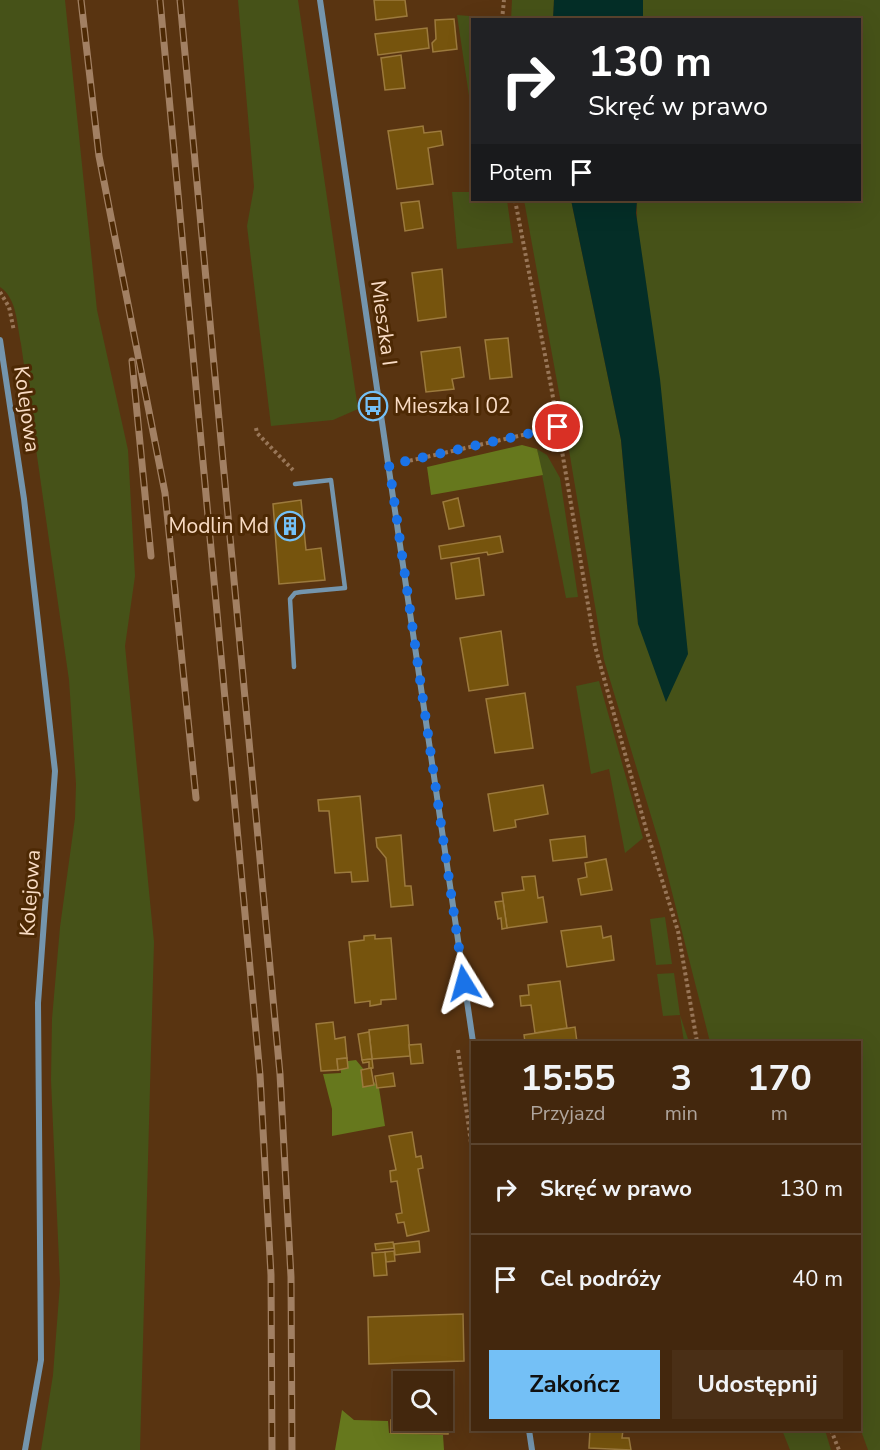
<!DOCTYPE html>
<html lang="pl">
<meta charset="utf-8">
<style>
:root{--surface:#43270d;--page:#4a2f16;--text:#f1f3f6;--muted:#afa59d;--line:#5b442e;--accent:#74c0f6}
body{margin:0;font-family:"Nunito Sans",sans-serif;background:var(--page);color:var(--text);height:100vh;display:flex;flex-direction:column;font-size:22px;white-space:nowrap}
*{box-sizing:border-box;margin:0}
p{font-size:20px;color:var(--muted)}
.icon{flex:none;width:33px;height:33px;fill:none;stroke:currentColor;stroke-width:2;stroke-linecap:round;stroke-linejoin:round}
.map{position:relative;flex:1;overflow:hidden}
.sheet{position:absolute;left:471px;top:1041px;width:390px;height:390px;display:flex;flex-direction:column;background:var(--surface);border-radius:0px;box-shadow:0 6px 24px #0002,0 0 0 2px var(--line)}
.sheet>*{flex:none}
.hud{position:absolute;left:471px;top:18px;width:390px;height:183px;border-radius:0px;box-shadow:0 6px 24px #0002,0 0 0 2px var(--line);background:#202124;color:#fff;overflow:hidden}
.controls{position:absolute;left:393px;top:1371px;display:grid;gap:12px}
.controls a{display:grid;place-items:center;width:60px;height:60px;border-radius:0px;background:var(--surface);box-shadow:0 6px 24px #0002,0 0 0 2px var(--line);font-size:30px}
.pin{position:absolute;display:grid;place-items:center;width:51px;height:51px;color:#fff;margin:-26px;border:3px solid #fff;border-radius:50%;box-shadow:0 2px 6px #0007}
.me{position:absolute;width:66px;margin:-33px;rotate:352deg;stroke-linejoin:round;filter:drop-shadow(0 0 4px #0008)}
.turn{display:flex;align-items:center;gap:21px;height:126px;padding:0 18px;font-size:27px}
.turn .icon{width:78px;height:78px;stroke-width:2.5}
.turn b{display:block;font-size:42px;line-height:51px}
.then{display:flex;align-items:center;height:57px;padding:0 18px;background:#0003;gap:12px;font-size:22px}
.eta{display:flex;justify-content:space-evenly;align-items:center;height:102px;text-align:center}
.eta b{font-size:36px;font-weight:700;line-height:42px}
.primary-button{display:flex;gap:12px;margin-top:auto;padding:12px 18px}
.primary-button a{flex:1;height:69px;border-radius:0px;background:var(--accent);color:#111;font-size:24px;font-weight:700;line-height:69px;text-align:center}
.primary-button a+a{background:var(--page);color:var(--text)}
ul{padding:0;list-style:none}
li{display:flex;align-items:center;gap:18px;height:90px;padding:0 18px;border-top:2px solid var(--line)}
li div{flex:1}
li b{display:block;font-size:22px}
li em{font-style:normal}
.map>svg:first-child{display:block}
.green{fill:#465218}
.forest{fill:#66781d}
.water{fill:#042e27}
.building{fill:#76540d;stroke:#9c7a3d;stroke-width:1.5}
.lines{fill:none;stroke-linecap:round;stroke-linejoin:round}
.path{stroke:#987658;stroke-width:4;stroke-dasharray:3 3;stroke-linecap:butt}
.lane{stroke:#7495ad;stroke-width:4.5}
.street{stroke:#7495ad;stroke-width:6}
.rail-casing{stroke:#a28063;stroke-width:7}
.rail{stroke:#4d2904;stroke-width:4.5;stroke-dasharray:14;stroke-linecap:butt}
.route{stroke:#1a73e8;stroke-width:10;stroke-dasharray:0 18}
.labels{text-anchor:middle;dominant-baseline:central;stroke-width:6;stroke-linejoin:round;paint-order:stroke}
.street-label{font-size:21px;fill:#f9dcc5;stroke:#4d2904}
.poi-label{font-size:21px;fill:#f9dcc5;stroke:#4d2904;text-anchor:start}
</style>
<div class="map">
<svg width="880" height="1450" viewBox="0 0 880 1450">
<rect width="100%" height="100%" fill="#593411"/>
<g class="green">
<path d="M0 0H65L97 310 128 450 135 576 125 646 154 942 140 1450H41L53 1375 60 1284 51 1080 52 1019 60 927 75 818 76 784 69 680 21 344C17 325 17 298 0 287Z"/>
<path d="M238 0H298L358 409 333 420 271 426 247 226 254 187Z"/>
<path d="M512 0H554L553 19 511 20Z"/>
<path d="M643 0H880V1450H868L860 1428V1042H710L661 849 604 660 564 420 524 200H571L621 440 638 624 637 200H860V20L643 19Z"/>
<path d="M457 15 494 18 472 20V116Z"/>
<path d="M452 192H472V200H507L513 243 457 249Z"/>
<path d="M537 449 547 455 560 478 578 597 566 598Z"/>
<path d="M599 681 643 838 625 853 609 769 591 774 576 686Z"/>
<path d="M665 917 672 964 656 965 650 919Z"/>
<path d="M674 973 680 1015 689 1042H684L680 1015 663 1016 657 974Z"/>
<path d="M782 1430H825L831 1450H790Z"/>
</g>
<g class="forest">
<path d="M522 445 537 449 543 475 431 495 427 467Z"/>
<path d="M356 1060 379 1088 385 1126 332 1136V1109L323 1074 341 1073 340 1062Z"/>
<path d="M342 1410 354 1420 388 1421 389 1433 443 1435 444 1450H335Z"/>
</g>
<g class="water">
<path d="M554 0H643V19H553Z"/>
<path d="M571 200H637L636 213 660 379 688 654 666 702 638 624 621 440Z"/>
</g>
<g class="building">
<path d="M374 0H405L407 16 376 20Z"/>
<path d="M454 19 457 49 433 52 432 43 436 39 435 20Z"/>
<path d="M427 28 429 48 378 55 375 34Z"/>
<path d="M401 55 405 88 385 90 381 58Z"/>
<path d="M423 126 424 133 441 131 443 145 428 148 433 184 397 189 388 131Z"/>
<path d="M419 201 423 228 405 231 401 203Z"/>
<path d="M442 269 446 317 418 321 412 273Z"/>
<path d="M508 338 512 377 490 379 485 340Z"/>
<path d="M460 347 464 377 452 379 454 389 426 392 421 352Z"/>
<path d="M458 498 464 526 449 529 443 502Z"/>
<path d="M301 500 306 550 321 548 325 580 279 584 273 504Z"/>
<path d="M500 536 503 552 488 555 487 552 441 559 439 546Z"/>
<path d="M479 558 484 595 456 599 451 563Z"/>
<path d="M501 631 508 685 469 691 460 638Z"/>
<path d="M525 693 533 748 495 753 486 699Z"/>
<path d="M543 785 548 814 515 820 516 827 494 831 488 794Z"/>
<path d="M360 796 368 881 352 882 351 872 335 873 329 811H319L318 800Z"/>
<path d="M401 835 405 886H411L413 905 391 907 386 858 377 847 376 838Z"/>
<path d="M585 836 587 857 553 861 550 840Z"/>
<path d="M606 859 612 890 581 895 578 879 587 877 585 863Z"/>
<path d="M535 876 538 898 543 897 547 922 507 928 502 893 524 890 522 877Z"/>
<path d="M503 901 507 928 502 929 501 918 498 919 495 902Z"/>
<path d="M601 926 603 938 611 936 614 960 567 967 561 931Z"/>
<path d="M375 935V939L391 938 396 999 381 1000V1004L370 1006V1001L355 1003 349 942 364 940V936Z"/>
<path d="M560 981 567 1028 535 1033 531 1005 521 1006 520 996 529 995 528 985Z"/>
<path d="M333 1022 335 1039 345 1037 347 1058 337 1059 338 1070 321 1071 316 1024Z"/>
<path d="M408 1025 410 1056 372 1059 369 1030Z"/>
<path d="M575 1027 577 1042H525L524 1035Z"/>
<path d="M369 1032 372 1059 362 1060 358 1034Z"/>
<path d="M421 1044 423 1063 411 1064 409 1045Z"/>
<path d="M347 1058 348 1068 338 1070 337 1059Z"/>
<path d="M372 1059 373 1068 369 1069V1062L363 1063 362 1060Z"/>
<path d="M371 1068 374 1085 363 1087 361 1070Z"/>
<path d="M393 1073 395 1086 377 1088 375 1076Z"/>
<path d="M412 1132 416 1157 421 1156 423 1168 418 1169 429 1231 407 1236 404 1222 398 1223 396 1214 402 1213 397 1181 391 1182 390 1171 396 1170 389 1136Z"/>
<path d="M419 1241 420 1252 395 1255 394 1244Z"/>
<path d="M393 1242 394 1248 376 1250 375 1244Z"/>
<path d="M394 1251 395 1261 386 1262 385 1252Z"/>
<path d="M385 1252 387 1275 374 1276 372 1253Z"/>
<path d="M463 1314 464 1361 369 1364 368 1317Z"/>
<path d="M391 1420 449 1421 448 1434 391 1433Z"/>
<path d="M590 1430H623L622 1438H629L631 1450 589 1448Z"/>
</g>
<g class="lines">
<g class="path">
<path d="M502 20 504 0"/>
<path d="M515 200 551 386 595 646 646 829 678 931 697 1042"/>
<path d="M0 292 9 307 14 331"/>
<path d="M256 428 257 433 293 470"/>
<path d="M404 462 558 427"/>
<path d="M458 1050 472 1150"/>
<path d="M831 1430 839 1450"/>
</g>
<path class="lane" d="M294 667 290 599 295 593 301 592 345 588 331 480 295 484"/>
<g class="street">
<path d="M320 0 473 1042"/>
<path d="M0 340 24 499 55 771 38 1003 41 1360 25 1450"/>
<path d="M529 1430 532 1450"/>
</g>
<g class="rail-casing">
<g id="rail">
<path d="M81 0 99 156 165 493 196 798"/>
<path d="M160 0 260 1075 271 1275 272 1450"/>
<path d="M180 0 280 1074 291 1277 292 1450"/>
<path d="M132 361 151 556"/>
</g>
</g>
<use href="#rail" class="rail"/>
</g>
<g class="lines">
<path class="route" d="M464 983 389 465 558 427"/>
</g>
<defs>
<g id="bus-ring" transform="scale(1.5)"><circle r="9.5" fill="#4d2904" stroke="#74c0f6" stroke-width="1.5"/><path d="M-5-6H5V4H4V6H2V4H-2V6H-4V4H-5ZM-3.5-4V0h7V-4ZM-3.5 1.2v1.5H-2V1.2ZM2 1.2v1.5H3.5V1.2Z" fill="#74c0f6"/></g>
<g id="building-ring" transform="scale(1.5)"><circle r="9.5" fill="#4d2904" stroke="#74c0f6" stroke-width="1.5"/><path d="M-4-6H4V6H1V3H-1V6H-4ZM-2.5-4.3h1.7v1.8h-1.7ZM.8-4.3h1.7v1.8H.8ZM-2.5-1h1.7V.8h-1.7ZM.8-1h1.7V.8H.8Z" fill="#74c0f6"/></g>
</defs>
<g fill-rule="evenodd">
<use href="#bus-ring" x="373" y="406"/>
<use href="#building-ring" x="290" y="526"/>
</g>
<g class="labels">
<g class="street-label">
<text transform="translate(384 323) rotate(82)">Mieszka I</text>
<text transform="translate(27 409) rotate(82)">Kolejowa</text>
<text transform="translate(30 893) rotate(-86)">Kolejowa</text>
</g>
<g class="poi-label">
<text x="394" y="406">Mieszka I 02</text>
<text x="269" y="526" text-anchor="end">Modlin Md</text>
</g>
</g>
</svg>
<div class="controls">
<a><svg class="icon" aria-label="search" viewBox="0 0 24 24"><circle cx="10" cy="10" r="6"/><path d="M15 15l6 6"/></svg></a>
</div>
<div class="pin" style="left:558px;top:427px;background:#d93025"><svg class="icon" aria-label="arrive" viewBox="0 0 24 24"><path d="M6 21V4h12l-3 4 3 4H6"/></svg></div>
<svg class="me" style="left:464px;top:983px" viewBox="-20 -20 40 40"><path d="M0-17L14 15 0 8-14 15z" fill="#1a73e8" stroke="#fff" stroke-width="4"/></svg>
<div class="hud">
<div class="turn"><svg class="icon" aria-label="right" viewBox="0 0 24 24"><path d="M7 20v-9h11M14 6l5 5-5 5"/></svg><div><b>130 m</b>Skręć w prawo</div></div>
<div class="then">Potem<svg class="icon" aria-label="arrive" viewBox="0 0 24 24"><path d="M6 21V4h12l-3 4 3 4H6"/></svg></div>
</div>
<section class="sheet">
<div class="eta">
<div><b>15:55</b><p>Przyjazd</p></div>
<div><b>3</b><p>min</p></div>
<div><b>170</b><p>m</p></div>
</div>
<ul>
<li><svg class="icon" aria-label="right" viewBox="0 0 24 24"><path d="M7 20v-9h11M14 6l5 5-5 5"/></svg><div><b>Skręć w prawo</b></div><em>130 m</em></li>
<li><svg class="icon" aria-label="arrive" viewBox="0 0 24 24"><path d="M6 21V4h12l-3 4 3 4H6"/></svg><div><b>Cel podróży</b></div><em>40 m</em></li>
</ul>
<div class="primary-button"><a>Zakończ</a><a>Udostępnij</a></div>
</section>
</div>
